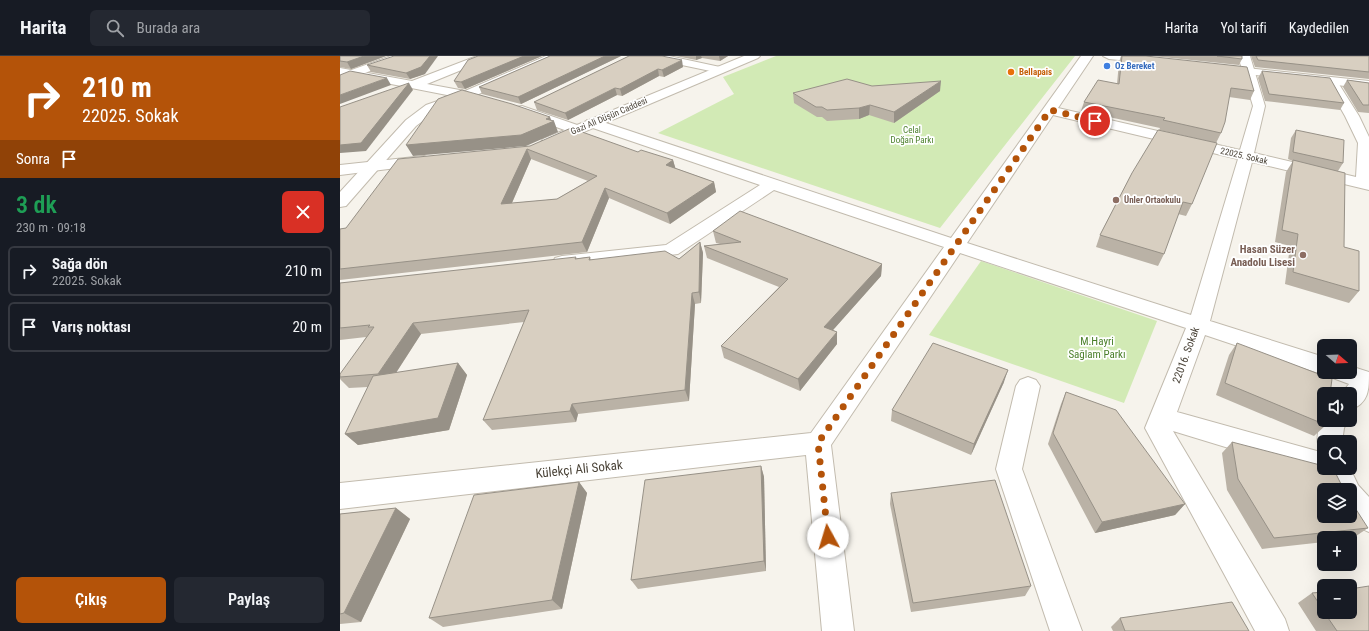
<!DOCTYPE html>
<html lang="tr">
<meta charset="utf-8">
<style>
:root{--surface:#171b24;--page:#242831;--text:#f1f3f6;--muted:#9ea1a6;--line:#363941;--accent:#b45309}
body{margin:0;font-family:"Roboto Condensed",sans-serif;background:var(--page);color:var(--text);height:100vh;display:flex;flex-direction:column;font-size:15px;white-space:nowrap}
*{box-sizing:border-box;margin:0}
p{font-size:13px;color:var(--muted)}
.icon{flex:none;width:22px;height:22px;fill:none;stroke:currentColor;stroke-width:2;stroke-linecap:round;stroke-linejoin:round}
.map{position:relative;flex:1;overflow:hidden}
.side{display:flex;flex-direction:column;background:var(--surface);width:340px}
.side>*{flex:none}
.top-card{background:#b45309;color:#fff;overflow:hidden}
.needle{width:26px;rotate:109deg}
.tools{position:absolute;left:977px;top:283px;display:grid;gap:8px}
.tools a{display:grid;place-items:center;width:40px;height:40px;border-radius:6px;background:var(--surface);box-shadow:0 4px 16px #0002;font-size:20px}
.pin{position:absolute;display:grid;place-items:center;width:34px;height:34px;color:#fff;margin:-17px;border:2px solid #fff;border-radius:50%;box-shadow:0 1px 4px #0007}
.me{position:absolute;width:44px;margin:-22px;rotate:354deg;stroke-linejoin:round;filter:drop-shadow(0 0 3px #0008)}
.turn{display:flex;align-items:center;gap:14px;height:84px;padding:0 16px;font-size:18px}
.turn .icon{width:52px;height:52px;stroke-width:2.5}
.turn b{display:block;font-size:28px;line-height:34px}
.then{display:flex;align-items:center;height:38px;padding:0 16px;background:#0003;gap:8px;font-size:15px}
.round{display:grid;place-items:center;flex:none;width:42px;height:42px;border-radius:6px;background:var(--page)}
.headline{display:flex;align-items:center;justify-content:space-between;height:68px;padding:0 16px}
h1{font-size:24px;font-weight:600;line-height:30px;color:#1e9e55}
.cta{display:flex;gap:8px;margin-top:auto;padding:8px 16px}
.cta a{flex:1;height:46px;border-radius:6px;background:var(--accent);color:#fff;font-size:16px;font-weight:600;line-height:46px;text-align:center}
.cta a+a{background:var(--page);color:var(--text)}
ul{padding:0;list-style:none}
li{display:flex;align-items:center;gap:12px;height:50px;margin:0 8px 6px;padding:0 8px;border:2px solid var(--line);border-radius:6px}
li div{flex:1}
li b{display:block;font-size:15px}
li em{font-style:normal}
header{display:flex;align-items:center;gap:24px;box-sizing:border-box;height:56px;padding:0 20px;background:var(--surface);border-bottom:1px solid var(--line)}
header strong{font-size:19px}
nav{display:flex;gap:22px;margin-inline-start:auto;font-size:14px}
.search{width:280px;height:36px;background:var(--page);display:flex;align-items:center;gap:10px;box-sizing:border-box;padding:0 14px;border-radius:6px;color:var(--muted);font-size:15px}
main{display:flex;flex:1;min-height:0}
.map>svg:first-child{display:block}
.green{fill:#d2eab5}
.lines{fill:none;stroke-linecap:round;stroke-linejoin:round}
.minor-casing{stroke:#c2bbae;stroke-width:2}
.tertiary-casing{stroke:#c2bbae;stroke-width:2}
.minor{fill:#fff;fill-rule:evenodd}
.tertiary{fill:#fff;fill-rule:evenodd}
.wall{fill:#bab2a6;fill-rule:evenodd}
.shaded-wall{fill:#979187}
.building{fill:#d8cfc1;stroke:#979187;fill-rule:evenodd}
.route{stroke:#b45309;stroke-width:7;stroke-dasharray:0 12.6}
.shop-dot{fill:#3f7fe0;stroke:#fff;stroke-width:1.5}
.food-dot{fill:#e8710a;stroke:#fff;stroke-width:1.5}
.education-dot{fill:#8d6e63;stroke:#fff;stroke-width:1.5}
.labels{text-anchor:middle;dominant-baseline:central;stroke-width:3.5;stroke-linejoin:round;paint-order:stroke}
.far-shop-label{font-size:9px;font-weight:bold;fill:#366cbe;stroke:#fff;text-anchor:start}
.far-food-label{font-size:9px;font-weight:bold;fill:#c56008;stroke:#fff;text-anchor:start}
.far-street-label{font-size:9px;fill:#4b4439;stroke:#fff}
.far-park-label{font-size:9px;fill:#4a7f2a;stroke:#fff}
.far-education-label{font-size:9px;font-weight:bold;fill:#785e54;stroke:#fff;text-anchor:start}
.education-label{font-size:11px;font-weight:bold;fill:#785e54;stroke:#fff;text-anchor:end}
.park-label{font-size:11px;fill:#4a7f2a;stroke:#fff}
.street-label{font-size:11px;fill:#4b4439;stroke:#fff}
.near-street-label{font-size:13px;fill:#4b4439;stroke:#fff}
</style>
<header>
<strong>Harita</strong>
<div class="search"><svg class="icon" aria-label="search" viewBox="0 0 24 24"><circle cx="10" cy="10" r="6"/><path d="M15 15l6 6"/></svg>Burada ara</div>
<nav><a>Harita</a><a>Yol tarifi</a><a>Kaydedilen</a></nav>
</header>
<main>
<section class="side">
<div class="top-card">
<div class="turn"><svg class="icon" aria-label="right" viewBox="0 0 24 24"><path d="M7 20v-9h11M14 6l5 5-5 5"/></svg><div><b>210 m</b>22025. Sokak</div></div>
<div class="then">Sonra<svg class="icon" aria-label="arrive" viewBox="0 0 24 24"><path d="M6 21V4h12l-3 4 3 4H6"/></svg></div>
</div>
<div class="headline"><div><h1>3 dk</h1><p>230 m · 09:18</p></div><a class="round" style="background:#d93025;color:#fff"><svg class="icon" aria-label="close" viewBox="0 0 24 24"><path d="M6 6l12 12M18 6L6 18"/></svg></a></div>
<ul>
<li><svg class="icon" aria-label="right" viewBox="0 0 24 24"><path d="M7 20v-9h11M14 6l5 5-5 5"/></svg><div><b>Sağa dön</b><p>22025. Sokak</p></div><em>210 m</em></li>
<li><svg class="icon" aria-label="arrive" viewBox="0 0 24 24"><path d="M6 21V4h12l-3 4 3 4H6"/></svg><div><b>Varış noktası</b></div><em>20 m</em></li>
</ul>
<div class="cta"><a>Çıkış</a><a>Paylaş</a></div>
</section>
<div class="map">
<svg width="1029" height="575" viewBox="0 0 1029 575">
<rect width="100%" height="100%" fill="#f6f3ec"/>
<g class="green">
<path d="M436 0H735L600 172 318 77 394 38 383 21Z"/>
<path d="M641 205 817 265 784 347 589 279Z"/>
</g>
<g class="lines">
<g class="minor-casing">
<g id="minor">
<path d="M137 0H153L151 2 87 28 125 35 206 0H221L219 2 130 42 96 55 76 70 6 150 0 151V136L66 64 86 49 112 40 0 18V12L72 25Z"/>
<path d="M307 0H329L380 11 384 12 386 14 384 16 380 17 313 3Z"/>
<path d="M741 0H753L718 52 900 94 913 50 898 0H910L925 50 914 97 1016 121 1018 87 1005 60 985 25 987 22H995L997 25 1019 60 1029 81V134L912 106 870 265 984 301V316H1010V310L1029 316C1029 334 1029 347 1010 354V338H1001L1009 328 993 322 990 317 984 319 865 279 837 356 984 397V412H1010L1018 429 1029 441V476C1006 467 1010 455 1010 434H993L986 420 984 421 833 375 945 563 949 575H915L805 372 846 272 620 197 491 389 514 575H482L466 399 0 453V427L471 377 604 191 434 134 338 198 222 212 215 210 213 206 215 202 222 200 326 189 420 129 247 70 245 67 247 64H257L611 182ZM713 59 898 103 851 259 627 187Z"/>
<path d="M182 50 243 71 245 74 243 77 238 78 233 77 177 57 175 54 177 51Z"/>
<path d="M688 321 696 324 700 330 682 413 742 575H710L656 413 676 330 680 324Z"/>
<path d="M984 361V364H1008L1004 372 1002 386H984V395L980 394C975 383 978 372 984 361Z"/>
</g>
</g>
<g class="tertiary-casing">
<g id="tertiary">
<path d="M51 0H68L66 2 0 26V18Z"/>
<path d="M404 0H420L418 2 213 89 208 90 203 89 201 86 203 83Z"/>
<path d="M763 0H803L813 2 815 4 809 7 769 3Z"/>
<path d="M879 9 1029 25V33L875 14 873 12 875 10Z"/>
<path d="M84 100 89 102 92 105 89 108 0 119V109Z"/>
</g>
</g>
<use href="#minor" class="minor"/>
<use href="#tertiary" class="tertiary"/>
</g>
<g class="wall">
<path d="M0 0H46L11 13 0 11Z"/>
<path d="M138 0H202L125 33 118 32 114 25Z"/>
<path d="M210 0H281L181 48 142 38 139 31Z"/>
<path d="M289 0 343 11 324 21 319 20 282 40 277 39 228 64 197 54 194 46Z"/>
<path d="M336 0H388L380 5 362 2 356 4Z"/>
<path d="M781 0H806L914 35 910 44 889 41 881 77 876 87 819 74 820 72 741 55 744 46 777 28 779 6Z"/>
<path d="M813 0H902V3L899 9Z"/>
<path d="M911 0H1029V23L915 11Z"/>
<path d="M27 9 85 18 70 23 31 16Z"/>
<path d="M922 15 1004 47 1000 54 925 45 918 22Z"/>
<path d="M1007 24 1029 27V57L1018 56 1003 31Z"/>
<path d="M532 30 600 35 554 67 529 59 519 63 487 65 482 61H477L454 47 453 37Z"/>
<path d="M956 74 1003 107 998 115 1004 191 1019 235 1009 247 945 228 950 190 935 186 946 116 953 105 948 103 951 82Z"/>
<path d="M190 90 298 96 333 104 335 112 374 126 376 136 330 168 269 142 247 196 0 224V173L6 172ZM191 103 248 125 217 143 172 147Z"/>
<path d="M792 117 852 148 846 160 838 158 824 198 818 210 756 191 760 179Z"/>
<path d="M373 175 542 208 541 220 493 274 497 276V288L460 335 384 302 381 290 439 231 367 202 364 190 380 188 376 187Z"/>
<path d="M360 186 363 197 361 247 355 248 349 345 238 358 236 366 152 374 143 364 184 266 81 278 56 317 118 307 127 319 109 374 18 389 5 378 28 331 9 332 0 323V321L26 281 0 284V227L250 201 251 204 339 203Z"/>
<path d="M897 287 986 369 974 380 876 339 889 299Z"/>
<path d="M664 326 631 399 551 365 552 354Z"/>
<path d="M726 336 845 448 835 459 755 477 708 388 721 348Z"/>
<path d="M892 386 984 434 1028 472 1013 482H984V486L922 493 887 434 882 397Z"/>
<path d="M421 410 424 421 426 515 298 533 291 524Z"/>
<path d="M239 426 247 437 222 553 103 571 89 562Z"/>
<path d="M551 437 691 530 685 540 571 556 550 448Z"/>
<path d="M56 452 70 463 21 566 0 568V458Z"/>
<path d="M984 536V556H1010L1029 575H976L958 547 972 537Z"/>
<path d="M780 562 909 575H773L771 571Z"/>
</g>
<g class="shaded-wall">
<path d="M24 0H46L11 13 7 6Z"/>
<path d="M90 0H98L85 18 70 23 66 17Z"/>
<path d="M184 0H202L125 33 121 26Z"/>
<path d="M265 0H281L181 48 178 41Z"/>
<path d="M356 0H361L362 2 356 4Z"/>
<path d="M379 0H388L380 5Z"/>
<path d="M342 4 343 11 324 21 322 14Z"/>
<path d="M318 13 319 20 282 40 280 33Z"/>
<path d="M47 22 51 29 0 48V39Z"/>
<path d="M601 25 600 35 554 67V56Z"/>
<path d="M69 27 73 34 26 95 0 97V89Z"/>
<path d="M275 32 277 39 228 64 225 57Z"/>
<path d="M530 49 529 59 519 63V52Z"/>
<path d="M210 61 212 66 214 65 218 76 186 90 73 100 66 89 206 63Z"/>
<path d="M187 93 191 103 167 158 161 148Z"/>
<path d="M333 104 336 114 326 109Z"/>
<path d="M374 126 376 136 330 168 327 157Z"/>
<path d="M265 132 269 142 247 196 242 186Z"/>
<path d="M360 186 363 197 361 247 359 236Z"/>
<path d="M542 208 541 220 485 283 484 271Z"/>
<path d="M352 237 355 248 349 345 345 334Z"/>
<path d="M73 267 81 278 48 329 38 318Z"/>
<path d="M497 276V288L460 335 458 323Z"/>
<path d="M118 307 127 319 109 374 18 389 5 378Z"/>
<path d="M668 314 664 326 631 399 634 388Z"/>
<path d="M232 348 238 358 236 366 230 355Z"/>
<path d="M421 410 424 421 426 515 424 505Z"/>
<path d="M239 426 247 437 222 553 212 544Z"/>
<path d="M845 448 835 459 755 477 762 466Z"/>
<path d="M56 452 70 463 21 566 4 557Z"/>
</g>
<g class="building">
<path d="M0 0H24L7 6 0 5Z"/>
<path d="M54 0H90L81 11 66 17 27 9Z"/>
<path d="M138 0H184L121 26 114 25 128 4Z"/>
<path d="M210 0H265L178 41 139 31Z"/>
<path d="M289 0H322L342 4 322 14 318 13 280 33 275 32 225 57 194 46Z"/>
<path d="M782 0H806L907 11 914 35 891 32 885 66 881 77 823 64 825 62 744 46 758 24 779 28Z"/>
<path d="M877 0H902V3Z"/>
<path d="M916 0H1029V16L918 4Z"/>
<path d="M10 15 47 22 0 39V19Z"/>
<path d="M922 15 990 22 1004 47 929 38Z"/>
<path d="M507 23 532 30 601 25 554 56 530 49 519 52 487 54 482 51H476L453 37Z"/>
<path d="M1007 24 1029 27V49H1023Z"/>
<path d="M69 27 21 87 0 89V51Z"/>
<path d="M122 34 172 48 210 61 206 63 214 65 181 79 66 89 98 43Z"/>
<path d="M231 72 298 96 301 94 333 104 326 109 374 126 327 157 265 132 242 186 0 213V173L6 172 58 103 190 90ZM187 93 257 120 217 143 161 148Z"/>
<path d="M818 74 877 87 852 148 843 146 824 198 760 179 792 117Z"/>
<path d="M956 74 1004 84 1003 107 953 96Z"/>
<path d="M953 104 1005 117 1004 191 1019 195V235L953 216 958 178 942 174Z"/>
<path d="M400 155 542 208 484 271 497 276 458 323 381 290 448 223 364 190 401 186 373 175Z"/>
<path d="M360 186 359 236 352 237 345 334 232 348 230 355 143 364 189 254 73 267 38 318 0 321V318L34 271H28L30 269 0 272V227L236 201 235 203 250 201 249 204 325 195 339 203Z"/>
<path d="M593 287 668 314 634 388 552 354Z"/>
<path d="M897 287 992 323 990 338H984V364H987L986 369 885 327Z"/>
<path d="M118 307 98 362 5 378 33 320Z"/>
<path d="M726 336 776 354 845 448 762 466 713 377Z"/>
<path d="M892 386 984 410V412H993L1004 434H984V460H1010V444L1028 472 934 482 898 423Z"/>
<path d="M421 410 424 505 291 524 305 424Z"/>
<path d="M655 424 691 530 573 547 551 437Z"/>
<path d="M239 426 212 544 89 562 134 439Z"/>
<path d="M56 452 4 557 0 558V458Z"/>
<path d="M1029 530V575H997L984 556H1010V533Z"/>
<path d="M984 536V555L972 537Z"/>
<path d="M892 546 909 575H785L780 562Z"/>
</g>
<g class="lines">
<path class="route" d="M488 481 478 387 710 54 755 65"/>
</g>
<circle class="shop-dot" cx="767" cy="10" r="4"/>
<circle class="food-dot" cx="671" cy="16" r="4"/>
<g class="education-dot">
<circle cx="776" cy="144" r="4"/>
<circle cx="963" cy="199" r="4"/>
</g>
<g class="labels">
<g class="far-shop-label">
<text x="775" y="10">Oz Bereket</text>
</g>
<g class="far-food-label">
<text x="679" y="16">Bellapais</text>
</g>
<g class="far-street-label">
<text transform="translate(269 60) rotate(-23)">Gazi Ali Düşün Caddesi</text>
<text transform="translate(904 100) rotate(13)">22025. Sokak</text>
</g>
<g class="far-park-label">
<text x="572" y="74">Celal<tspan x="572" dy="10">Doğan Parkı</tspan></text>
</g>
<g class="far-education-label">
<text x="784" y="144">Ünler Ortaokulu</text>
</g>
<g class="education-label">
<text x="955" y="193">Hasan Süzer<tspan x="955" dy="13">Anadolu Lisesi</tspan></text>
</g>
<g class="park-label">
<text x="757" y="285">M.Hayri<tspan x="757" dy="13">Sağlam Parkı</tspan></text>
</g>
<g class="street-label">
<text transform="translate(846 299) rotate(-70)">22016. Sokak</text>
</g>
<g class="near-street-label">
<text transform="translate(239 413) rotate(-6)">Külekçi Ali Sokak</text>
</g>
</g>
</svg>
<div class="tools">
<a><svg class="needle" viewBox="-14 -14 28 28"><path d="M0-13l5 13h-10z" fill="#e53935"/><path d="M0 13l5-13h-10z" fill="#9ea1a6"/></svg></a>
<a><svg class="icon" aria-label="sound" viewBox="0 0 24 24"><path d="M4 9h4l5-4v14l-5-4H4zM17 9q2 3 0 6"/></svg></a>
<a><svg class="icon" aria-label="search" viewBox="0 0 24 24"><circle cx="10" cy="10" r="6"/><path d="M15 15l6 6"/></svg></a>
<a><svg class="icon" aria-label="layers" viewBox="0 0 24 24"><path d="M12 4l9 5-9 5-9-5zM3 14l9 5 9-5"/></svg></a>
<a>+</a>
<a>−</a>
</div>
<div class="pin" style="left:755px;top:65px;background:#d93025"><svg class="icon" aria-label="arrive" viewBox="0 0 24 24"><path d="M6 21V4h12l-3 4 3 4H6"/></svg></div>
<svg class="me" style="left:488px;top:481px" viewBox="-20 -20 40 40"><circle r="19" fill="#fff"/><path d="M0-13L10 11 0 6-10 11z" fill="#b45309"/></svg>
</div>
</main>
